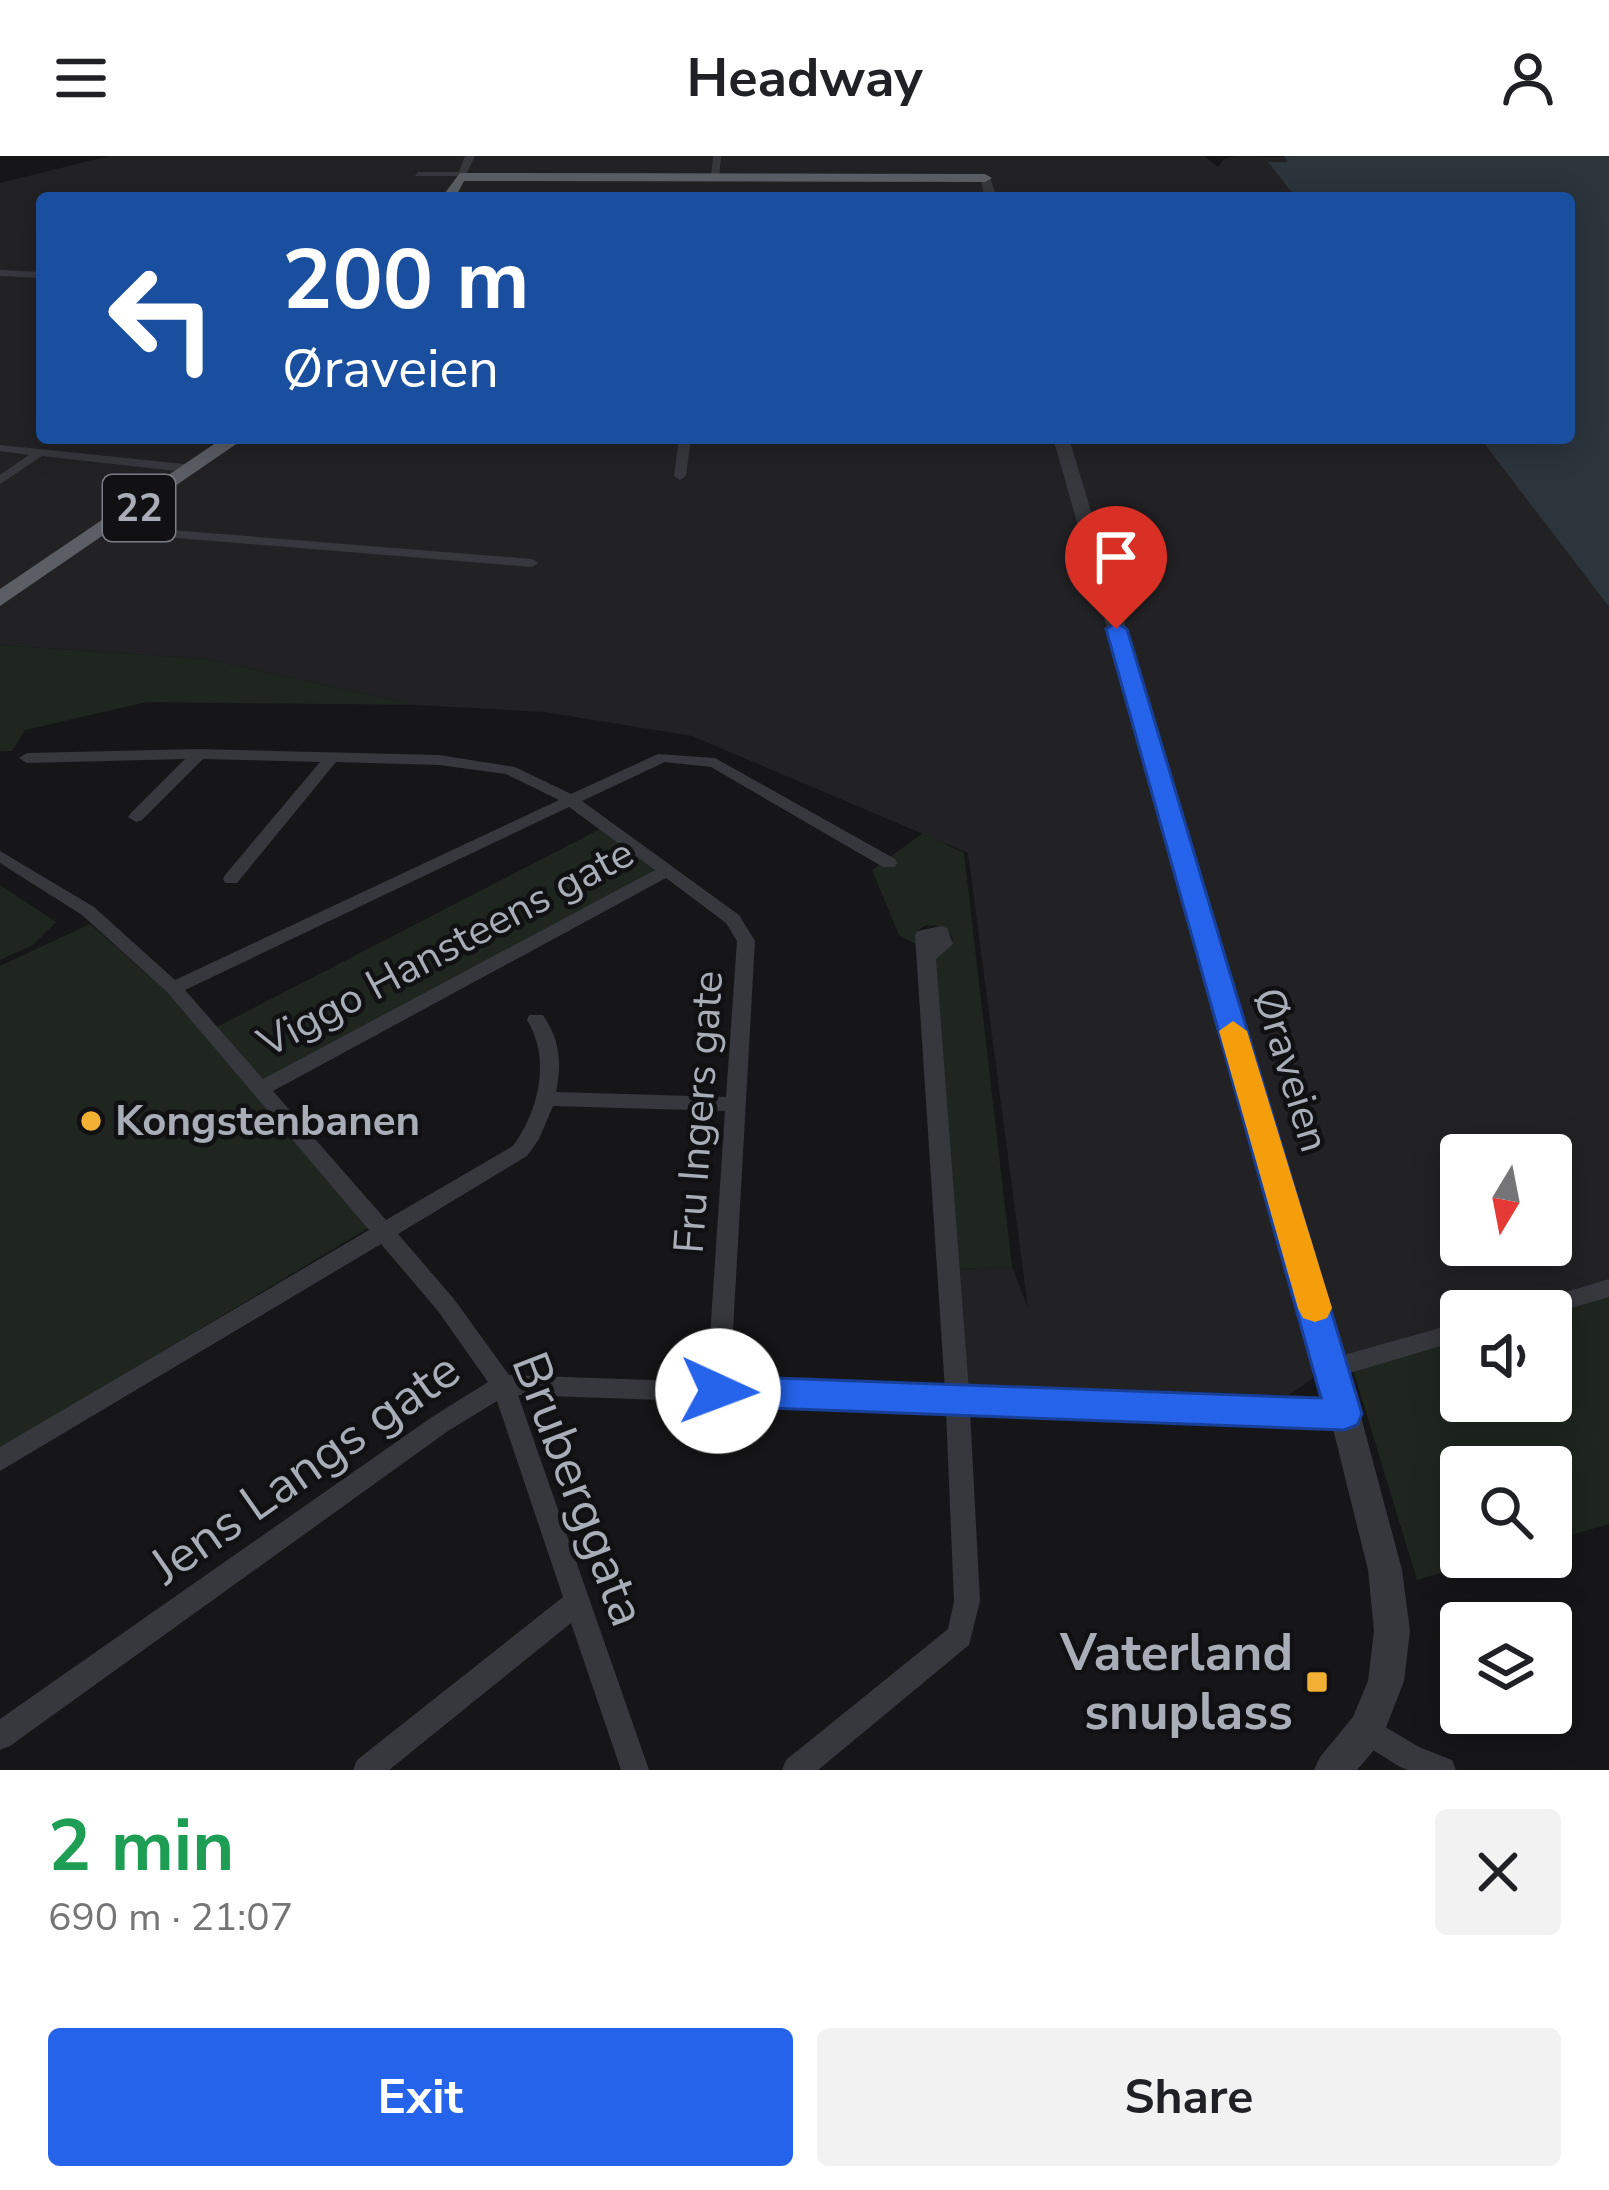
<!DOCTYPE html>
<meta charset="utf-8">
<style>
:root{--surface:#fff;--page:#f2f2f2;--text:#202124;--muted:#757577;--accent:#2563eb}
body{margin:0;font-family:"Nunito Sans",sans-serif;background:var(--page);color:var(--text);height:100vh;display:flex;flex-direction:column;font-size:45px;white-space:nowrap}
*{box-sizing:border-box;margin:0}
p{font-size:39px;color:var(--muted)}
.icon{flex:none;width:66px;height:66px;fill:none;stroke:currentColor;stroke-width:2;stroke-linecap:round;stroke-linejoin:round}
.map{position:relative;height:1614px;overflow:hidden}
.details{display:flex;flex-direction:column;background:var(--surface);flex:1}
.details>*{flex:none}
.banner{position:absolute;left:36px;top:36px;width:1539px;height:252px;border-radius:12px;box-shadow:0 6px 30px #0003;background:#1a4fa0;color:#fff;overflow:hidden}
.needle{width:78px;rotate:190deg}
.controls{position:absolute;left:1440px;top:978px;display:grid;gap:24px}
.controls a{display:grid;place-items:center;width:132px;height:132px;border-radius:12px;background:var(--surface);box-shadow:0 6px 30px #0003;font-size:60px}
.pin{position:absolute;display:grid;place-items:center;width:102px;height:102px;color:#fff;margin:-123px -51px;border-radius:50% 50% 50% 0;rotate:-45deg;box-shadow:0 0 12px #0007}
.pin .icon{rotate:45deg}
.me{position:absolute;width:132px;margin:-66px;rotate:92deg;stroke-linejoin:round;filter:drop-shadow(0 0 9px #0008)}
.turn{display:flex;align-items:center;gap:42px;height:252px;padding:0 48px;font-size:54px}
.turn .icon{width:156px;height:156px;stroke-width:2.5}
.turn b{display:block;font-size:84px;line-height:102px}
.round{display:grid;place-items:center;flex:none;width:126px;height:126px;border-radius:12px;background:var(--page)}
.overview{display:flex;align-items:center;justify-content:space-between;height:204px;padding:0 48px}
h1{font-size:72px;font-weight:700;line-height:90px;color:#1e9e55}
.primary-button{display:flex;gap:24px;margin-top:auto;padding:24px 48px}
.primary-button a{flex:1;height:138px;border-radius:12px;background:var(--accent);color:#fff;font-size:48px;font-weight:700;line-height:138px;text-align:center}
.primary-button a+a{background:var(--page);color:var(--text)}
header{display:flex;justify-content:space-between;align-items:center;height:156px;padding:0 48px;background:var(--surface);font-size:54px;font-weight:700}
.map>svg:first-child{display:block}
.built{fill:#222225;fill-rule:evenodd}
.green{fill:#1e261f}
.water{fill:#2c353c}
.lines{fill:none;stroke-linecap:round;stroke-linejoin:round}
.minor{fill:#37383d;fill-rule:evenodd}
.tertiary{fill:#37383d;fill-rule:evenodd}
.trunk{fill:#5b5e65;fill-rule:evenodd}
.route{fill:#2563eb;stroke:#184099;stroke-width:3}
.slow{fill:#f59e0b}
.poi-dot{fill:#f2b134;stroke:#111113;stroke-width:4.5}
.labels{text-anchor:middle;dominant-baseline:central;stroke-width:9;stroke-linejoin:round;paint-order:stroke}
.shield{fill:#111113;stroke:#7b7e86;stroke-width:3}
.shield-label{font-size:39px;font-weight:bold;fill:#a8adb8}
.street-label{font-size:42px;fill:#a8adb8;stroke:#111113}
.poi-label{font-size:42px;font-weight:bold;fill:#a8adb8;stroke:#111113;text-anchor:start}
.near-street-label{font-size:51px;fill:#a8adb8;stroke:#111113}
.near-poi-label{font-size:51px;font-weight:bold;fill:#a8adb8;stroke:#111113;text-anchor:end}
</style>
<header><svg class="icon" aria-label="menu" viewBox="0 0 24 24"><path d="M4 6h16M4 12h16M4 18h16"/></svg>Headway<svg class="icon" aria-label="person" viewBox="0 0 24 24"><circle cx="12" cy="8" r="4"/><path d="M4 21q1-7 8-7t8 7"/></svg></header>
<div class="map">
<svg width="1609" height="1614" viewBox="0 0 1609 1614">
<rect width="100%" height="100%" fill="#161618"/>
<path class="built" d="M109 0H1204L1218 11 1224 3 1236 0 1286 1 1289 6 1269 7 1296 42H42V282H1480L1609 451V1131L1528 1155H1461V1175L1351 1207 1307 1167 1313 1222 1289 1239 962 1228 954 1113 1012 1111 1028 1152 968 697 692 580 545 556 416 549 205 503 0 489V27ZM1461 999H1551V1089H1461Z"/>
<g class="green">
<path d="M0 489 205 503 416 549 147 546 25 574 12 595H0Z"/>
<path d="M602 672 662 715 261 930 213 873Z"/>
<path d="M923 677 964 697 1012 1111 954 1113 933 806 953 783 945 771 926 769 918 774 917 789 899 779 872 714Z"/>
<path d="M0 729 56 766 33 789 0 804Z"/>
<path d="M90 768 167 836 368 1072 0 1293V810Z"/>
<path d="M1609 1131V1368L1551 1385V1311H1461V1401H1497L1417 1424 1351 1207 1461 1175V1245H1551V1155Z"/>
</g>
<path class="water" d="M1284 0H1609V451L1480 282H1569V42H1296L1268 6H1288Z"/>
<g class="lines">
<g class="minor">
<path d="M713 0H721L719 22 715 24 711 22Z"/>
<path d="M418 16H462L466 18 462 20H415Z"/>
<path d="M0 114 42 116V122L0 120Z"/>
<path d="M679 282H691L686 320 680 324 674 320Z"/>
<path d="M0 289 194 309 200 313 194 317 42 300 0 328V319L29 299 0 295Z"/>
<path d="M108 369 532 403 538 407 532 411 104 376V370Z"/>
<path d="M199 593 439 599 515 611 571 638 658 598 715 602 895 703 897 707 895 711H883L711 611 665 606 582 645 739 759 755 785 730 1227 945 1234 915 779 918 775 941 770 947 772 953 788 936 803 969 1235 1344 1248 1352 1251 1356 1258 1352 1265 1344 1268 970 1255 980 1445 969 1489 818 1614H782L786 1604 948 1473 954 1445 946 1254 518 1239 649 1614H621L571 1467 389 1614H353L357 1604 563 1441 497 1245 448 1275 10 1590 0 1594V1563L432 1261 488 1226 438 1155 381 1088 0 1315V1291L369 1074 167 836 82 759 0 707V695L94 751 175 824 559 644 506 618 439 609 336 606 237 727H225L223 723 225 719 320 606 203 603 142 664 136 666 128 661 130 658 185 603 27 607 19 602 27 597ZM569 651 655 714 263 923 185 834ZM666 722 726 767 737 785 726 941 556 936C562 907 560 884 543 859H529L527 864C551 902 539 955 513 990L386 1064 273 935ZM553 950 725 955 707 1226 509 1219 454 1143 398 1078 527 1000 539 983Z"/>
<path d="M1609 1123V1141L1551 1158V1155H1519L1522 1149Z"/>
<path d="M1461 1166V1184L1333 1222 1325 1219 1321 1212 1325 1205 1333 1202Z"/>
<path d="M1367 1560 1419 1591 1452 1604 1456 1614H1407L1400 1611 1357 1584 1353 1574 1357 1564Z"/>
</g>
<g class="tertiary">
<path d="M465 0H475L464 23H456Z"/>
<path d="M985 19 990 22 997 42H985L980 22Z"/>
<path d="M1053 282H1069L1348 1212 1402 1414 1410 1475 1404 1525 1380 1587 1357 1614H1314L1320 1601 1353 1561 1368 1525 1374 1475 1368 1414 1318 1212Z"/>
</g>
<g class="trunk">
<path d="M460 17 985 18 992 22 985 26 464 25 455 42H441Z"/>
<path d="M223 282H245L0 450V433Z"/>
</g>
</g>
<path class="route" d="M1116 467 1127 473 1362 1258 1357 1269 1344 1274 718 1250 705 1246 700 1235 705 1224 718 1220 1321 1242 1106 473Z"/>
<path class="slow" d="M1233 865 1247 875 1332 1152 1327 1162 1315 1166 1303 1162 1298 1152 1219 875Z"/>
<g class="poi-dot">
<circle cx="91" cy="965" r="12"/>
<rect x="1305" y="1514" width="24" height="24" rx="6"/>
</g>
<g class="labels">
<rect class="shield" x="103" y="319" width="72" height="66" rx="9"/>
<g class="shield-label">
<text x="139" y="352">22</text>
</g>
<g class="street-label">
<text transform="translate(446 792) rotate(-28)">Viggo Hansteens gate</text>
<text transform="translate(1291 914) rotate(73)">Øraveien</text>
<text transform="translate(699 956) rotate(-86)">Fru Ingers gate</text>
</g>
<g class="poi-label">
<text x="115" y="965">Kongstenbanen</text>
</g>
<g class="near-street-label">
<text transform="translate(305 1312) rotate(-35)">Jens Langs gate</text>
<text transform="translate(579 1333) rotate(69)">Bruberggata</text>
</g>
<g class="near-poi-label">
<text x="1293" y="1497">Vaterland<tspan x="1293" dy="59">snuplass</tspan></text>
</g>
</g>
</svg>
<div class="controls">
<a><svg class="needle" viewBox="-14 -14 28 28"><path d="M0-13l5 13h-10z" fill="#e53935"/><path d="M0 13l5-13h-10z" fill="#757577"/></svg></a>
<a><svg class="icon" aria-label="sound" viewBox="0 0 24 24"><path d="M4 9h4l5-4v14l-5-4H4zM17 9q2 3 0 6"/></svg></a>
<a><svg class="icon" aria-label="search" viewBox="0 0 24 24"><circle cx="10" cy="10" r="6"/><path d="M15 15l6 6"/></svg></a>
<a><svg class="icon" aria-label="layers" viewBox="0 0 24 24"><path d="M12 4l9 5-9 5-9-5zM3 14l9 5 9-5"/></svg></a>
</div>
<div class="pin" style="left:1116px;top:473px;background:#d93025"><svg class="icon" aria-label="arrive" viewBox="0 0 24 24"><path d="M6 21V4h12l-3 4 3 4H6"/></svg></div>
<svg class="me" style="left:718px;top:1235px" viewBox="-20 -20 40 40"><circle r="19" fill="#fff"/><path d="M0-13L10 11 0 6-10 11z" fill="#2563eb"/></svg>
<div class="banner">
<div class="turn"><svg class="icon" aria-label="left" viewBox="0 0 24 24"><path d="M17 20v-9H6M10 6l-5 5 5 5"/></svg><div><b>200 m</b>Øraveien</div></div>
</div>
</div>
<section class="details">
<div class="overview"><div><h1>2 min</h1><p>690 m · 21:07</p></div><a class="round"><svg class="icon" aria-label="close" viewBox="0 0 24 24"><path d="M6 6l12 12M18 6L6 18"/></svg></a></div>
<div class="primary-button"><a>Exit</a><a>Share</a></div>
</section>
